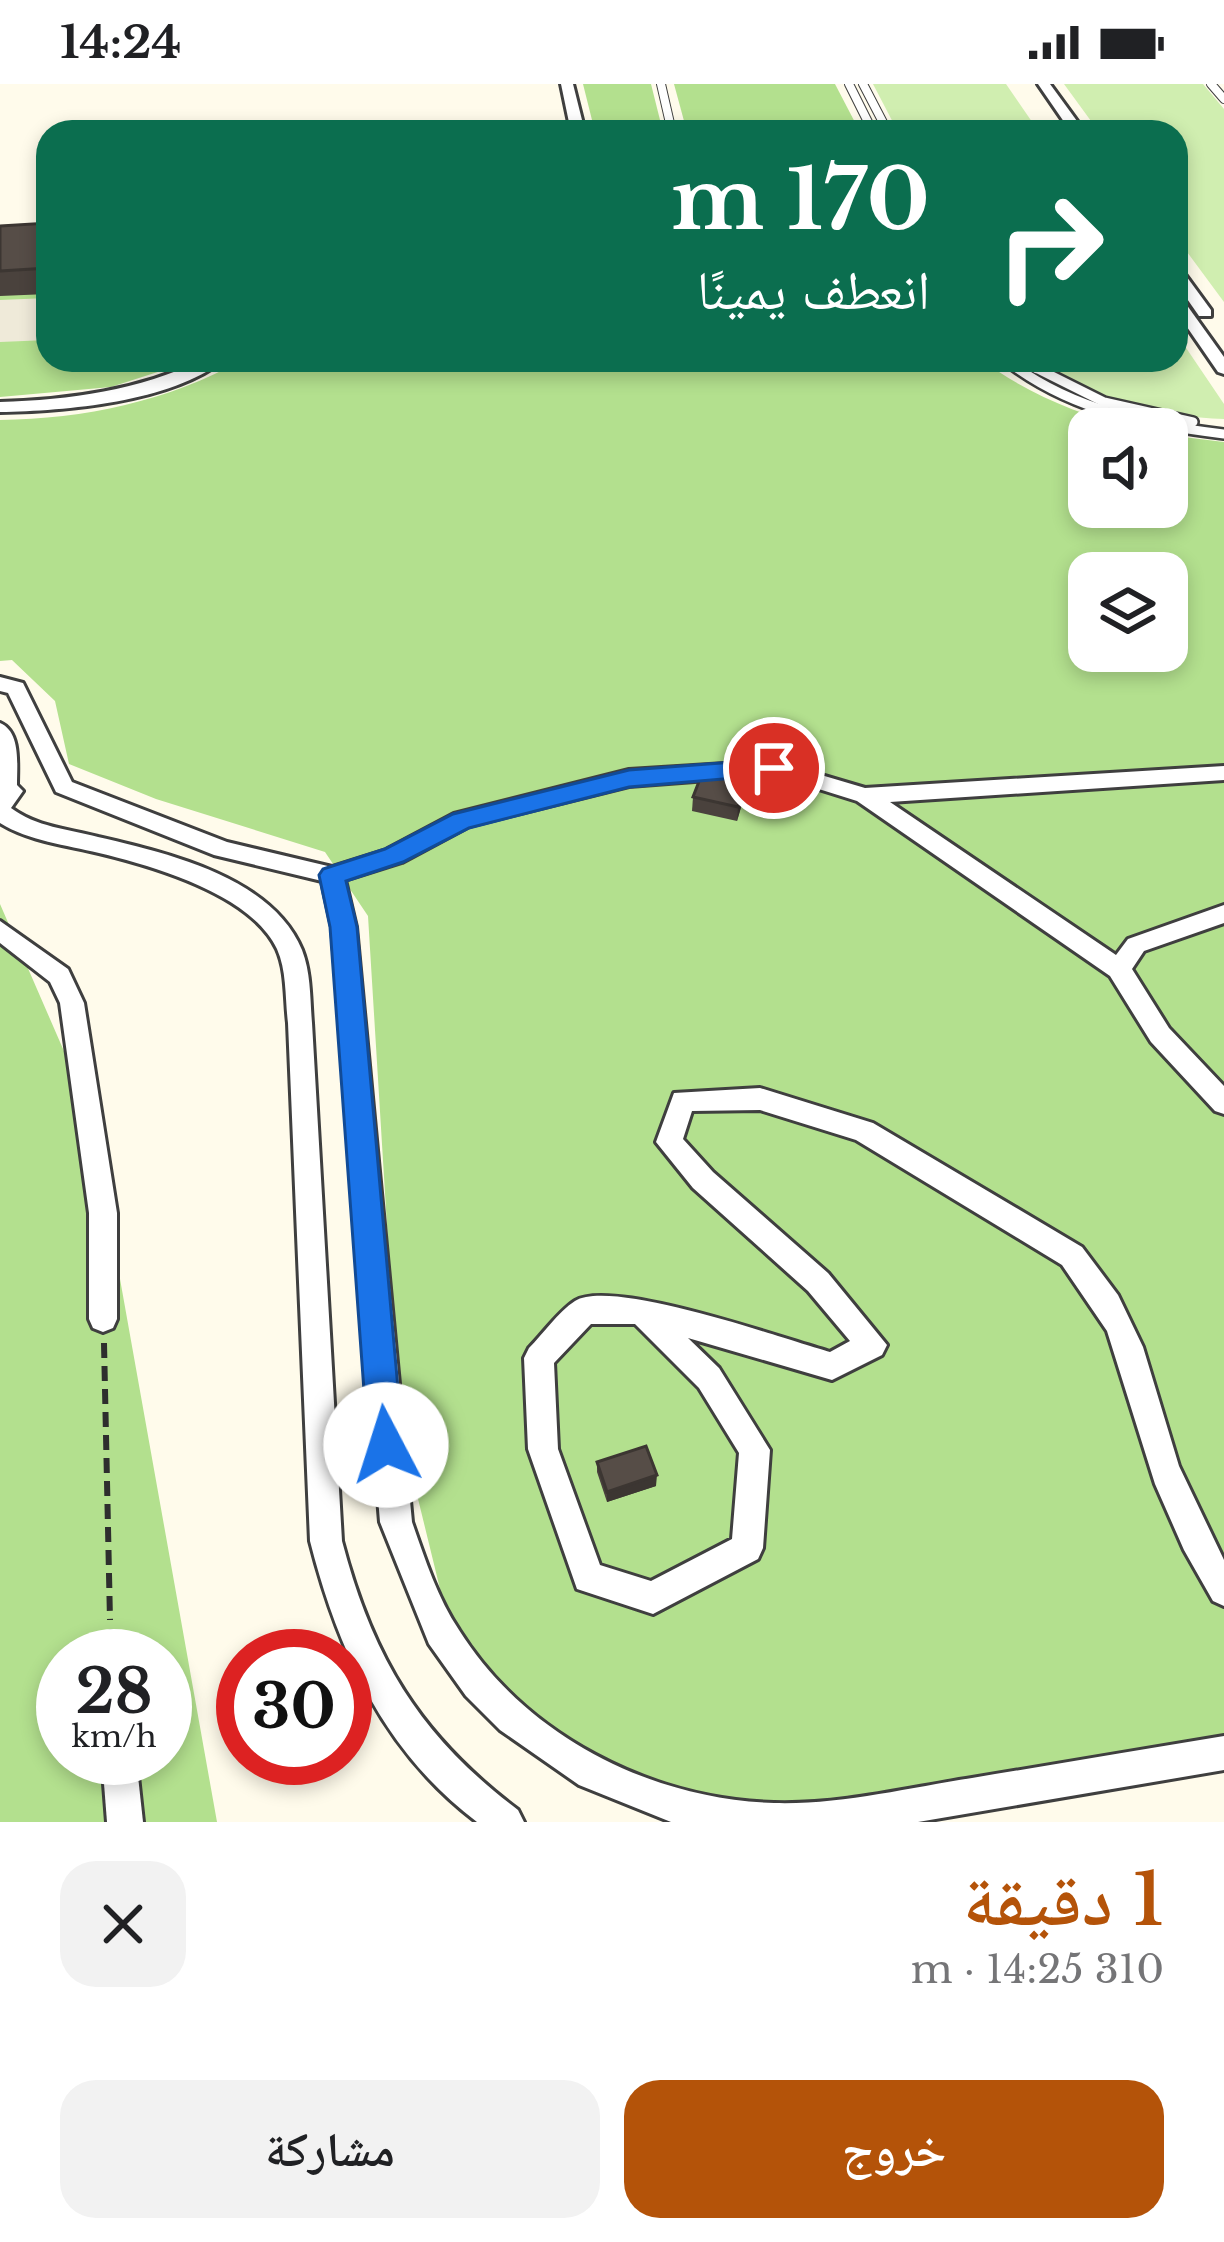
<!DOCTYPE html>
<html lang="ar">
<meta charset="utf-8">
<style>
:root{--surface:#fff;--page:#f2f2f2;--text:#202124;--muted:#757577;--accent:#b45309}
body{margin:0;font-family:"Libre Baskerville","Noto Naskh Arabic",serif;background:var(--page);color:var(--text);direction:rtl;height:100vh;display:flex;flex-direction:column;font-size:45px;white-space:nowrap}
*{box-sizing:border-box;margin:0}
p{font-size:39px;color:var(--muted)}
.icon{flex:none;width:66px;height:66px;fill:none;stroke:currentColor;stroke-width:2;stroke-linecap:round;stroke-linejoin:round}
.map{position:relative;height:1738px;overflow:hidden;direction:ltr}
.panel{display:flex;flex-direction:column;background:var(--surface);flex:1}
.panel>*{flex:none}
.guide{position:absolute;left:36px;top:36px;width:1152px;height:252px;border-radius:36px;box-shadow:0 6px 18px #0003;direction:rtl;background:#0b6e4f;color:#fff;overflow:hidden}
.fabs{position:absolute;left:1068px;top:324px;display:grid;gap:24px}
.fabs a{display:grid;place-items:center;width:120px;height:120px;border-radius:24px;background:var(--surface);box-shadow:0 6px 18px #0003;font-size:60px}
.speed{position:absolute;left:36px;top:1545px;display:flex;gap:24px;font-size:60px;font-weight:700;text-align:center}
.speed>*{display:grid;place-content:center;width:156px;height:156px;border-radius:50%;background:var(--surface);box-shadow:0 6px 18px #0003;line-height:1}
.speed small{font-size:30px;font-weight:400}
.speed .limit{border:18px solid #d22;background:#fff;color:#111}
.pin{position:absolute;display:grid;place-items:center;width:102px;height:102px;color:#fff;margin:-51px;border:6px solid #fff;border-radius:50%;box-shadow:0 3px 12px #0007}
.me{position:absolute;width:132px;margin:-66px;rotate:355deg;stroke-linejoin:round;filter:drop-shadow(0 0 9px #0008)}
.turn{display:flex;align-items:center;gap:42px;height:252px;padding:0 60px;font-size:54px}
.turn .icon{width:156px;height:156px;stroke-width:2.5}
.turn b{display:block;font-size:84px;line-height:102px}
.round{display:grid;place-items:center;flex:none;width:126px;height:126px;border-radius:36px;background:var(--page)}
.headline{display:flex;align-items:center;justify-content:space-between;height:204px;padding:0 60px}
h1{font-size:72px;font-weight:600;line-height:90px;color:var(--accent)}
.action{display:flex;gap:24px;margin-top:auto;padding:24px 60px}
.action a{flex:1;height:138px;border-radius:36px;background:var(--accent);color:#fff;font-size:48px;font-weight:600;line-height:138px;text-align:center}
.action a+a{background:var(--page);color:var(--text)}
.status{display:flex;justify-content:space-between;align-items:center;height:84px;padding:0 60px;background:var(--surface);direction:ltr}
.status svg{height:33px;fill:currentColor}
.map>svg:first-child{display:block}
.green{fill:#d0eeb0}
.forest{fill:#b3e08e;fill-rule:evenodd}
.plaza{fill:#efead9}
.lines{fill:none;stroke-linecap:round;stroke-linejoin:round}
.service-far1-casing{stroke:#3f3f3f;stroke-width:10}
.service-casing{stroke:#3f3f3f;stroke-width:14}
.minor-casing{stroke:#3f3f3f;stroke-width:6}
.path{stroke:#2e2e2e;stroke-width:6;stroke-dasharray:15 8;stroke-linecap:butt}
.service-far1{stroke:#fff;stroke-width:8}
.service{stroke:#fff;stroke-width:9}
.minor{fill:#fff;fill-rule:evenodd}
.wall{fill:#4a423d}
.shaded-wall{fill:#3c3632}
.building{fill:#564d47;stroke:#3c3632;stroke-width:3}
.route{fill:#1a73e8;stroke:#114b97;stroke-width:3}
</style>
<div class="status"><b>14:24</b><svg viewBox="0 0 49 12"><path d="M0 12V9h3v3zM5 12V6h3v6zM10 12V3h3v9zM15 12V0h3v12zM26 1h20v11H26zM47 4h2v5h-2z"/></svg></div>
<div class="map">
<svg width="1224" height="1738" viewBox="0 0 1224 1738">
<rect width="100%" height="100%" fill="#fffbeb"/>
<g class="green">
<path d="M873 0H1006L1039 48H898Z"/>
<path d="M1064 0H1203L1224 25V218L1176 153V48H1099Z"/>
<path d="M1176 249 1224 320V335C1162 333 1086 315 1036 276H1176Z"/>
</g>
<g class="forest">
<path d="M583 0H651L663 48H595Z"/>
<path d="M674 0H835L860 48H687Z"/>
<path d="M48 161V276H195L111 303 0 313V165Z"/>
<path d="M242 276H982C1029 311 1077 329 1133 345H1089V423H1167V351L1224 358V1667L810 1738 542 1677 452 1554 399 1337 368 832 325 768 156 715 69 680 55 617 12 576 0 577V336C84 335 169 317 242 276ZM1089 489H1167V567H1089Z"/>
<path d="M0 820 90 1027 217 1738H0ZM63 1572H165V1674H63Z"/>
</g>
<path class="plaza" d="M48 214V256L0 258V216Z"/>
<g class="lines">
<g class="service-far1-casing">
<g id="service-far1">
<path d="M661 0 672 48"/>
<path d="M849 0 873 48"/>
<path d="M863 0 888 48"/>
<path d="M1211 0 1224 15"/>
<path d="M1005 276 1018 285"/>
<path d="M1023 276 1036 285"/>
</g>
</g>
<g class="service-casing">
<g id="service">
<path d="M1014 282C1076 327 1149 341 1224 350"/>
<path d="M1032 282 1104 318 1193 338"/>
</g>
</g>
<g class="minor-casing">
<g id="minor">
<path d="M561 0H573L585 48H571Z"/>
<path d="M1038 0H1050L1085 48H1071Z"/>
<path d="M1176 183 1181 185 1211 226V232H1199L1176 199Z"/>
<path d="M1176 211 1181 213 1224 273V290L1218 288 1176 227Z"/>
<path d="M203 276H224C171 318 66 327 0 328V318C71 316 138 306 203 276Z"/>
<path d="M0 593 23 599 72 698 227 758 332 783 386 766 454 730 629 686 774 677 865 704 1224 682V696L890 718 1116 871 1128 855 1224 821V839L1144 867 1132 885 1169 944 1224 1002V1030L1215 1027 1151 958 1110 892 857 717 774 691 629 702 469 742 402 778 345 796 356 843 412 1438C425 1475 437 1513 459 1546 526 1652 650 1715 774 1719 840 1721 907 1704 972 1694 1056 1680 1140 1666 1224 1652V1686L918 1738H671L579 1701 500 1646 466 1612 429 1560 380 1438 332 843 322 797 214 771 56 708 8 609 0 607Z"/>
<path d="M0 639C21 648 17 680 17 701L23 707 11 724C36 743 68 745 98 753 167 769 272 793 302 866 311 889 310 915 312 939L342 1457C373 1575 420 1652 518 1726L524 1738H477C384 1668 338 1567 310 1457L288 939C285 915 287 887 277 865 251 810 153 782 99 769 66 761 29 757 0 739Z"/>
<path d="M0 837 68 885 84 919 117 1129V1235L113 1244 103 1248 93 1244 89 1235V1129L60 919 50 898 0 859Z"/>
<path d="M760 1004 873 1039 1082 1163 1118 1211 1143 1263 1179 1382 1224 1476V1522L1213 1517 1184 1466 1155 1400 1107 1247 1062 1181 856 1056 760 1026 692 1027 683 1055 713 1088 828 1189 887 1261 882 1271 832 1296 688 1254 719 1284 770 1366 763 1464 758 1475 653 1530 577 1505 528 1365 524 1274 529 1264C543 1250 558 1228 575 1217 612 1194 784 1255 830 1268L850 1257 808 1207 693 1104 656 1058 674 1009ZM591 1240H635L699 1304 739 1369 732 1455 651 1497 600 1481 558 1365 554 1279Z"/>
<path d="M111 1548 123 1553 129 1572H95L99 1553Z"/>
<path d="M102 1674H136L143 1738H107Z"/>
</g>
</g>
<path class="path" d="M104 1259 110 1536"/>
<use href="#service-far1" class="service-far1"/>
<use href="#service" class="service"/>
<use href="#minor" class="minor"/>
</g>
<g class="wall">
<path d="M48 139V210L0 212V142Z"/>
<path d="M746 706 737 737 692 727 693 713Z"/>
<path d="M597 1378 656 1402 607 1418 597 1388Z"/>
</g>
<g class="shaded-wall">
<path d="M747 692 746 706 737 737 738 723Z"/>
<path d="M657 1391 656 1402 607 1418V1408Z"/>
</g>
<g class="building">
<path d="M48 139V184L0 187V142Z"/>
<path d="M703 687 747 692 738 723 693 713Z"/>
<path d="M646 1362 657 1391 607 1408 597 1378Z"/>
</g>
<path class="route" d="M774 675 787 684 783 690 629 703 469 744 403 778 346 797 357 843 403 1361 398 1373 386 1378 374 1373 368 1361 330 843 319 791 323 785 385 765 453 730 629 686Z"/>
</svg>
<div class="fabs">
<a><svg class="icon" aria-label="sound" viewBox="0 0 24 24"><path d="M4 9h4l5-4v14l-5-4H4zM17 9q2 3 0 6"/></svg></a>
<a><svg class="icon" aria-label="layers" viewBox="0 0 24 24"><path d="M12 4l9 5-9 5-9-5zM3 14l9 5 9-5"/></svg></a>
</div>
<div class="speed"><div>28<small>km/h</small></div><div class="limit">30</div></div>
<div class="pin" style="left:774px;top:684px;background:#d93025"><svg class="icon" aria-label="arrive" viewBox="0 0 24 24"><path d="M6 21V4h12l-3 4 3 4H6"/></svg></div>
<svg class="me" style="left:386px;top:1361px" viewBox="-20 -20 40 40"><circle r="19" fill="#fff"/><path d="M0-13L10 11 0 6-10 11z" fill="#1a73e8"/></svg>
<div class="guide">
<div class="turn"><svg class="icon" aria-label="right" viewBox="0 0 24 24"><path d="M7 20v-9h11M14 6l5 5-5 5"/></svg><div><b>170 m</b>انعطف يمينًا</div></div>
</div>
</div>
<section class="panel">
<div class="headline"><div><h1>1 دقيقة</h1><p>310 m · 14:25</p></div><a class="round"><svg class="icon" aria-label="close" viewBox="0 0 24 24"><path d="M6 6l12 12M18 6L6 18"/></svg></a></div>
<div class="action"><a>خروج</a><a>مشاركة</a></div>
</section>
